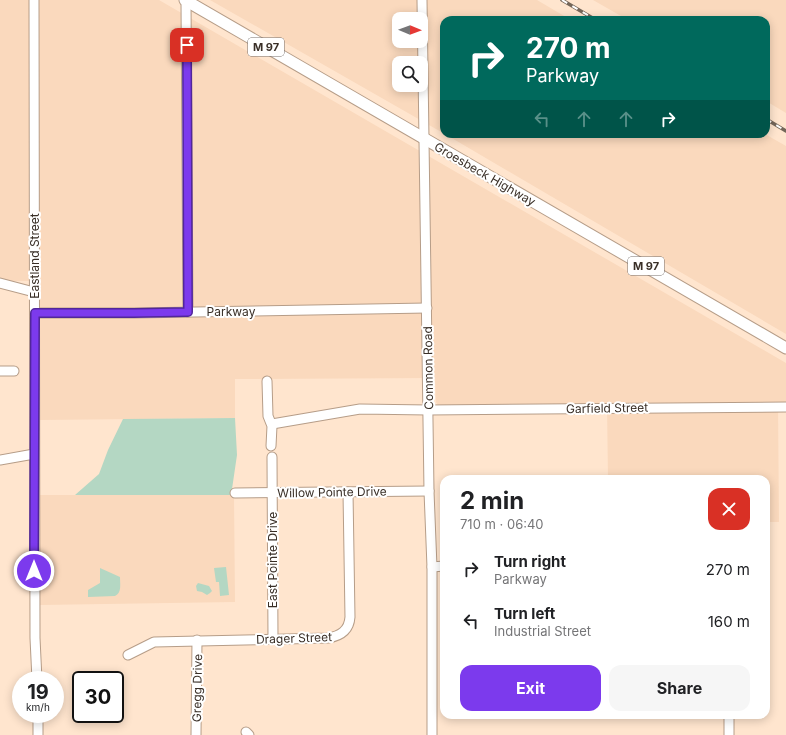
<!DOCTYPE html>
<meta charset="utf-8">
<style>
:root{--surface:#fff;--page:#f6f6f6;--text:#202124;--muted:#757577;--accent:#7c3aed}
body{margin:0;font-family:Inter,sans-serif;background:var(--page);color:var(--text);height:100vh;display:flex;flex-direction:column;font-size:15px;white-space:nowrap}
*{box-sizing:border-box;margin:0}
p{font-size:13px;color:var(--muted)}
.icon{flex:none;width:22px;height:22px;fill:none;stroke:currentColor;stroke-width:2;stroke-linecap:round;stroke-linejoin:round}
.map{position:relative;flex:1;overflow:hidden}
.panel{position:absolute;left:440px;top:475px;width:330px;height:244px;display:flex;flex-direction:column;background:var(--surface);border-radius:12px;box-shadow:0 2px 10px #0003}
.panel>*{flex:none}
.banner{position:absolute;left:440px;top:16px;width:330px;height:122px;border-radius:12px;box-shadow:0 2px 10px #0003;background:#00695c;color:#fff;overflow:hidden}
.needle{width:26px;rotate:91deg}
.fabs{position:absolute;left:392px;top:12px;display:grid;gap:8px}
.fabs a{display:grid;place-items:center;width:36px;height:36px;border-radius:8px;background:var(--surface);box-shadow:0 2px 10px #0003;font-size:20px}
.speed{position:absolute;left:12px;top:671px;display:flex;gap:8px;font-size:20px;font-weight:700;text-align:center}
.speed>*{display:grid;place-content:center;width:52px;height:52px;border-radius:50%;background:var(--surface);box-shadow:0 2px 10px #0003;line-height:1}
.speed small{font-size:10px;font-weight:400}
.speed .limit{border:2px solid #111;border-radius:6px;background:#fff;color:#111}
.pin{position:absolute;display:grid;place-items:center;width:34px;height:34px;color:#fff;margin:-17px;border-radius:8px;box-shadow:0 2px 6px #0006}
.me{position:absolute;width:44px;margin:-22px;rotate:0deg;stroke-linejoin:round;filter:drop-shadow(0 0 3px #0008)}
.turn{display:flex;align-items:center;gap:14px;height:84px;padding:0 20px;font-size:18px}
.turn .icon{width:52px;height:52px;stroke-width:2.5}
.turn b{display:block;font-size:28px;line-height:34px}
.lanes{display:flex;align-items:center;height:38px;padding:0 20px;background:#0003;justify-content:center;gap:20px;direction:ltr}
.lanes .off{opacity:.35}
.round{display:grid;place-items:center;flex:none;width:42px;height:42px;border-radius:12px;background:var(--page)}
.head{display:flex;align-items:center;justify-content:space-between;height:68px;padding:0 20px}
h1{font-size:24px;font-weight:700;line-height:30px}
.action{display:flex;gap:8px;margin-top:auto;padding:8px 20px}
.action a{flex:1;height:46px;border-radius:12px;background:var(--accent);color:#fff;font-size:16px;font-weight:700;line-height:46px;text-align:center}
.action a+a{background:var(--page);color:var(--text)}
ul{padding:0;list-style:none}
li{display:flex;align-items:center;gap:12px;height:52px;padding:0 20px}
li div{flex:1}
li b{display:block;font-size:15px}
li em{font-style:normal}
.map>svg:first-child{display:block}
.built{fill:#fad9bd;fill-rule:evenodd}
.green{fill:#b4d7c3}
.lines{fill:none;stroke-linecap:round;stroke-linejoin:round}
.minor-casing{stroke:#b69d88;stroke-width:11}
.major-casing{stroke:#b69d88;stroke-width:13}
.minor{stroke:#fff;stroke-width:9}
.major{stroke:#fff;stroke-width:11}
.rail-casing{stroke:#746659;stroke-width:3.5}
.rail{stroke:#fff;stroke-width:2;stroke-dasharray:6;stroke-linecap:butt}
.route-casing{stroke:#51269a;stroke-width:10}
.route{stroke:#7c3aed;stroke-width:7}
.labels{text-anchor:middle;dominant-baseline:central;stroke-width:4;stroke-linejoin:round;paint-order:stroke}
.shield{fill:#fff;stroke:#746d68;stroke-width:1}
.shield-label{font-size:11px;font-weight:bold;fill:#392f27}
.street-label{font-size:12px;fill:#392f27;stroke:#fff}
</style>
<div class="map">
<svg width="786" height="735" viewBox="0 0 786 735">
<rect width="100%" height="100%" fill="#ffe5ce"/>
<g class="built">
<path d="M0 0H159L786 363V403H778L779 522H766V479H608L607 405 439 407 436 402 435 378 235 379V418L40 420 39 281H0Z"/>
<path d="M210 0H537L571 20H444V134H765L786 146V334L450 137ZM399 19H421V41H399ZM399 63H421V85H399Z"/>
<path d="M593 0H786V113L766 101V20H628Z"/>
<path d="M40 495H234L235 602 40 605Z"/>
</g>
<g class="green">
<path d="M235 418 237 455 232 489 234 495H75L99 474 108 450 123 419Z"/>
<path d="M226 567 229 595 220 596 219 582H216L214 568Z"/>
<path d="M100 568 120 577C120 584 122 593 115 596L88 597V590L100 583Z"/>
<path d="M198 583 209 586 212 591 210 593 207 595 202 592 197 591 196 586Z"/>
</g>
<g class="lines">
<g class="minor-casing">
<g id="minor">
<path d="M34 0 35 638 37 680"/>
<path d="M422 0 429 491 432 567V735"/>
<path d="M186 1 188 312"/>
<path d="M0 283 34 292"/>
<path d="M35 313H134L427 308"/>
<path d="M0 371H14"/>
<path d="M267 381 268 416 272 426 271 446"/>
<path d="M272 424 360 409 428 410 786 407"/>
<path d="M272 457 273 639"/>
<path d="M0 460 34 454"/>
<path d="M235 493 429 491"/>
<path d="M432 567 444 566"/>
<path d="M128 655 154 642 328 638C340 636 349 631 350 617L348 492"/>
<path d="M38 714V735"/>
<path d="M246 732 249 735"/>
<path d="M196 735 197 640"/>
<path d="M729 735V715"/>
</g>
</g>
<g class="major-casing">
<path id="major" d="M185 0 786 348"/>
</g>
<use href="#minor" class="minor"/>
<use href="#major" class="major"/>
<g class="rail-casing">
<g id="rail">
<path d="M562 0 596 20"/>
<path d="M766 119 786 131"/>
</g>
</g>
<use href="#rail" class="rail"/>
</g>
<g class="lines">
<g class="route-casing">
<path id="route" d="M34 571 35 313H134L188 312 187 45"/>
</g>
<use href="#route" class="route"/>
</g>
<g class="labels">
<g class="shield">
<rect x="248" y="38" width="36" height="18" rx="3"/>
<rect x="628" y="257" width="36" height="18" rx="3"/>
</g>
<g class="shield-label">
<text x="266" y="47">M 97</text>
<text x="646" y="266">M 97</text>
</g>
<g class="street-label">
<text transform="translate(485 174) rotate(30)">Groesbeck Highway</text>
<text transform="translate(34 256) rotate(-90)">Eastland Street</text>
<text x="231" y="311">Parkway</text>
<text transform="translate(428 368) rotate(-91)">Common Road</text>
<text transform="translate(607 408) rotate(-1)">Garfield Street</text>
<text transform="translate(332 492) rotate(-1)">Willow Pointe Drive</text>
<text transform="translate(272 560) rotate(-90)">East Pointe Drive</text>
<text transform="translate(294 638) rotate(-2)">Drager Street</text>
<text transform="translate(197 688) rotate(-89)">Gregg Drive</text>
</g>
</g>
</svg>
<div class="fabs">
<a><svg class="needle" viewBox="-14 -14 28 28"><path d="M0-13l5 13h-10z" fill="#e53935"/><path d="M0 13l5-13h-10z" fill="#757577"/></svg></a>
<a><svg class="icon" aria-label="search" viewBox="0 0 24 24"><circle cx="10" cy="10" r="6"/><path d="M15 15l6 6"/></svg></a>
</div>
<div class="speed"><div>19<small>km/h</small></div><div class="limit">30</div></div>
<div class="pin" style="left:187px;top:45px;background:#d93025"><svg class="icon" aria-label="arrive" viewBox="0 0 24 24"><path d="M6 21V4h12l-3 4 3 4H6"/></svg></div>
<svg class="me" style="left:34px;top:571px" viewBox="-20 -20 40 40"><circle r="17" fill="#7c3aed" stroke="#fff" stroke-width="3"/><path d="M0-11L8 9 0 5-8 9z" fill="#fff"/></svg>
<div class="banner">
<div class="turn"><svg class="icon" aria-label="right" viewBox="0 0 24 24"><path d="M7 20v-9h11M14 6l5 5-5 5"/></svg><div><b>270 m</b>Parkway</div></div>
<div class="lanes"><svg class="icon off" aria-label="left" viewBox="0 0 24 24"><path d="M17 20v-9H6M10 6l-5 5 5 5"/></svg><svg class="icon off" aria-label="ahead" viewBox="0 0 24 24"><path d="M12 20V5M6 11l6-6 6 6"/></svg><svg class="icon off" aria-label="ahead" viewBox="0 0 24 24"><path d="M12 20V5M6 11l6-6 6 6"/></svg><svg class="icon" aria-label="right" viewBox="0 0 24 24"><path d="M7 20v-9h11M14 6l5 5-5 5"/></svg></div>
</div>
<section class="panel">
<div class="head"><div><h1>2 min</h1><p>710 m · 06:40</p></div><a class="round" style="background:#d93025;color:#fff"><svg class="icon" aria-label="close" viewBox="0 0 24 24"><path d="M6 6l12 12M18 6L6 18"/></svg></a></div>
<ul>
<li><svg class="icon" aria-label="right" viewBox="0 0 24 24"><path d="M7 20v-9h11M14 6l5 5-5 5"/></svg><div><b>Turn right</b><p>Parkway</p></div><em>270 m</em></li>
<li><svg class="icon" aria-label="left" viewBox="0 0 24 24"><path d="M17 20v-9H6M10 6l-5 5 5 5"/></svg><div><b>Turn left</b><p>Industrial Street</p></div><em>160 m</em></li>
</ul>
<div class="action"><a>Exit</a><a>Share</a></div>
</section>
</div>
